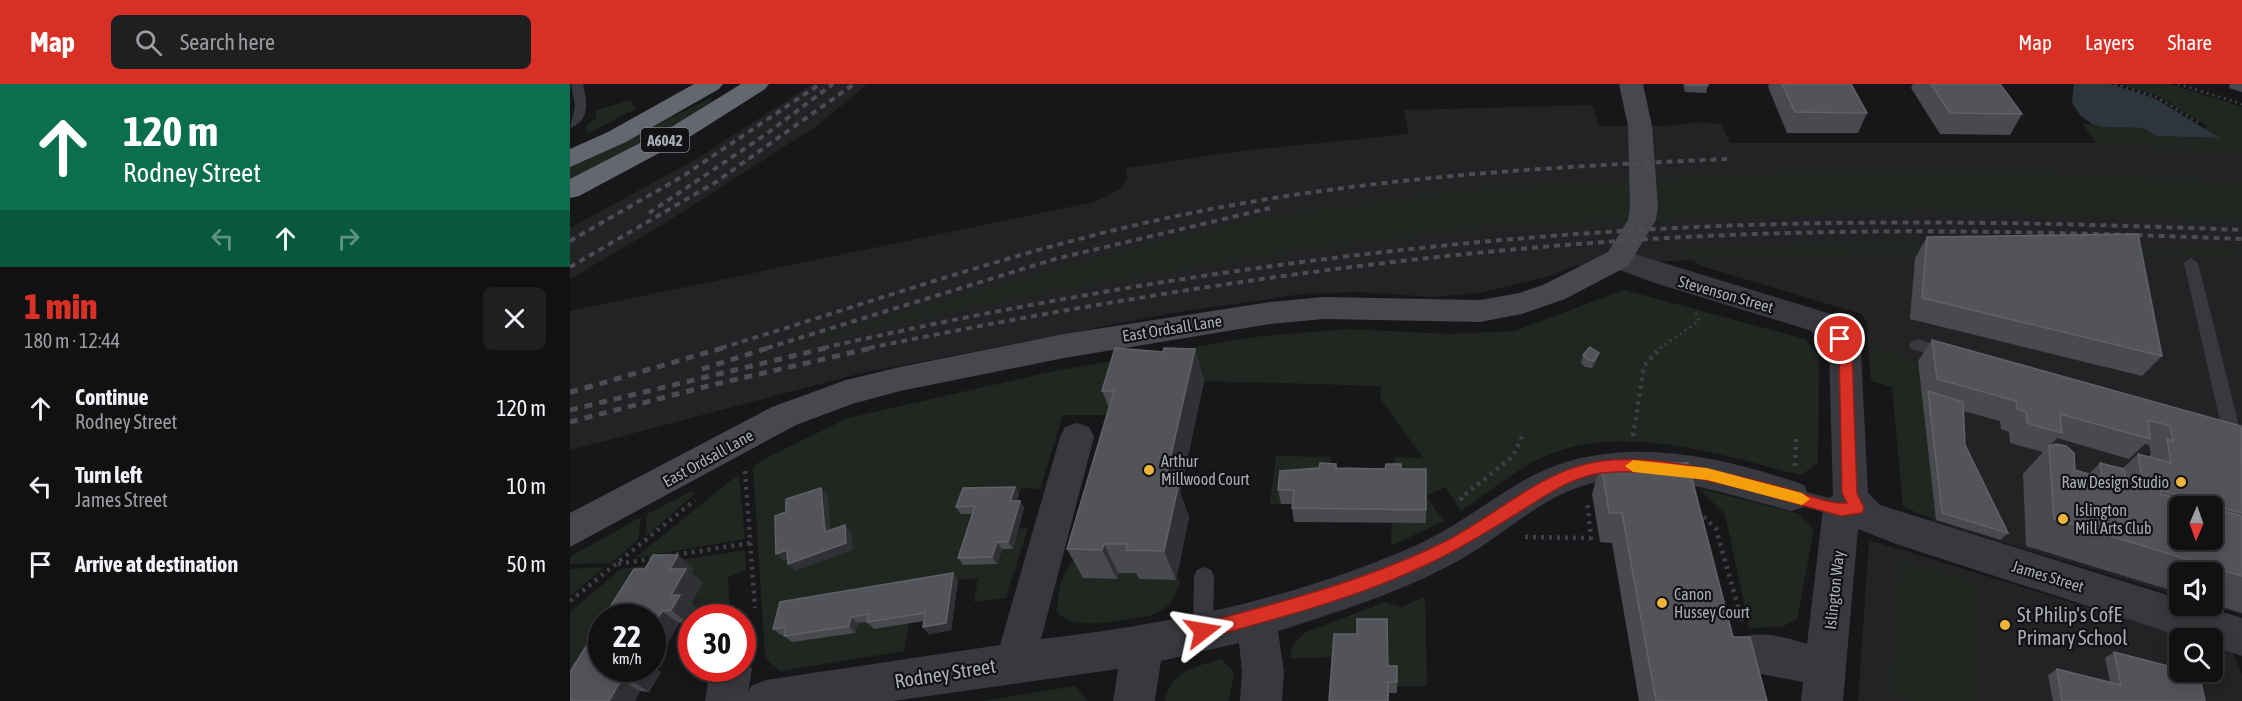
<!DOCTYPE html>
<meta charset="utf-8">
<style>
:root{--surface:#111113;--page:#1e1f21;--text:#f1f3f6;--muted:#9c9da0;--line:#303133;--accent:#d93025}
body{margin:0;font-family:"Asap Condensed",sans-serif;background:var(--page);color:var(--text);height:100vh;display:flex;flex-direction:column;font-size:22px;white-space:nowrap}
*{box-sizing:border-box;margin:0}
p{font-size:20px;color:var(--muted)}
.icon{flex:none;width:33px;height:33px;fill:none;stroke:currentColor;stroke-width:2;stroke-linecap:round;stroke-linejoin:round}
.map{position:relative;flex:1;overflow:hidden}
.panel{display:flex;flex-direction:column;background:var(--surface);width:570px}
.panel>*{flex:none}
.top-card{background:#0b6e4f;color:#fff;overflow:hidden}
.needle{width:39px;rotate:182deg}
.tools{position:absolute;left:1599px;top:412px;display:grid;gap:12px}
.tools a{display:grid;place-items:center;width:54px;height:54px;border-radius:9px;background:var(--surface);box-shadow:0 3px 15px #0003,0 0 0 2px var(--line);font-size:30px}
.speed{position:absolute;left:18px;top:520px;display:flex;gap:12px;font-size:30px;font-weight:700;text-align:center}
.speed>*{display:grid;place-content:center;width:78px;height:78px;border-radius:50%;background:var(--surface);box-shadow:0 3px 15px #0003,0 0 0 2px var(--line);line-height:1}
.speed small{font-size:15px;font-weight:400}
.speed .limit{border:9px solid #d22;background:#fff;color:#111}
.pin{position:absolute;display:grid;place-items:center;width:51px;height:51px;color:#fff;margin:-26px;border:3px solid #fff;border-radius:50%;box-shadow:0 2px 6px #0007}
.me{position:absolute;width:66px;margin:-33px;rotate:76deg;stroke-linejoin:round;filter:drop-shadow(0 0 4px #0008)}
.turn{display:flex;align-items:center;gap:21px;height:126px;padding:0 24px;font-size:27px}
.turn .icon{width:78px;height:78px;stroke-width:2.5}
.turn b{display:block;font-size:42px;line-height:51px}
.lanes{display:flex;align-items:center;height:57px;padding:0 24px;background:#0003;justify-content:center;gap:30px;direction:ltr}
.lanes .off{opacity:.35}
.round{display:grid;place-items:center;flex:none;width:63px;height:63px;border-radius:9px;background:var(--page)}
.head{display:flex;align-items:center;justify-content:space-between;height:102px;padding:0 24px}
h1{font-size:36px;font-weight:800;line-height:45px;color:var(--accent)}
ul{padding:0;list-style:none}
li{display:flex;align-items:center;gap:18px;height:78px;padding:0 24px}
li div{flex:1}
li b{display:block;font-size:22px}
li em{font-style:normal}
header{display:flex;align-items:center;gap:36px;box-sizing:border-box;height:84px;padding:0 30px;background:var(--accent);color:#fff}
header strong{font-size:28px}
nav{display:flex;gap:33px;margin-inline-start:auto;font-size:21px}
.search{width:420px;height:54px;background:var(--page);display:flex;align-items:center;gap:15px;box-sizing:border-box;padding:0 21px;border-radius:9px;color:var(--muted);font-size:22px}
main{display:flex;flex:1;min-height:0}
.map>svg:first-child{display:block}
.built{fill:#232326;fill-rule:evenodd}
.green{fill:#1f2720}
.water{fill:#2d363d}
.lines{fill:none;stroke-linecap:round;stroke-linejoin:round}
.path-far1{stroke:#3e4045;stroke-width:3;stroke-dasharray:2 4;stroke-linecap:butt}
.path{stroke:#3e4045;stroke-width:4.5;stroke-dasharray:3 5;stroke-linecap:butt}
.lane{fill:#38393e;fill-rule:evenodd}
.street{fill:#38393e;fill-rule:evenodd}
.secondary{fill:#46484e;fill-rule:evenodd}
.highway{fill:#64676f;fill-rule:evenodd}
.rail-far1{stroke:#4b4d53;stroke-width:4;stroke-dasharray:6 5;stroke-linecap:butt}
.rail{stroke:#4b4d53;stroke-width:5;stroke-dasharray:8 7;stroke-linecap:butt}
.wall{fill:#484a4e;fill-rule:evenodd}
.shaded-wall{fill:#303134}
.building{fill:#535459;stroke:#606268;stroke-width:1.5}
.route{fill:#d93025;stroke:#8d1f18;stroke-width:1.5}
.slow{fill:#f59e0b}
.poi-dot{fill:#eeb53a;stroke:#121214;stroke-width:2}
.labels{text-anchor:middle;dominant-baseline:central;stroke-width:4.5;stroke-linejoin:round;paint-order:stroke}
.shield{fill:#121214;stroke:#7c7f87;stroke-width:1.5}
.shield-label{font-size:15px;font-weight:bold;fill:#a9aeb8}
.street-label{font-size:16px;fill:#a9aeb8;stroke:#121214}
.poi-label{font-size:16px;fill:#a9aeb8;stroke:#121214;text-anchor:start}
.near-poi-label{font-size:20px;fill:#a9aeb8;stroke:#121214;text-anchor:start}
.near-street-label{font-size:20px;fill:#a9aeb8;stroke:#121214}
</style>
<header>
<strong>Map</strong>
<div class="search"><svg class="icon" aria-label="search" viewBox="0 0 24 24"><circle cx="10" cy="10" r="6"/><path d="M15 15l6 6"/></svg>Search here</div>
<nav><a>Map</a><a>Layers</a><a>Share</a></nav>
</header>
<main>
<section class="panel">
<div class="top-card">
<div class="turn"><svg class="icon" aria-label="ahead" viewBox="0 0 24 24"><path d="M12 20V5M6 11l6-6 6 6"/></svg><div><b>120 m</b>Rodney Street</div></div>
<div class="lanes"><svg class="icon off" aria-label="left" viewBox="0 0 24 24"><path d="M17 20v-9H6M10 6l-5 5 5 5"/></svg><svg class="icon" aria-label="ahead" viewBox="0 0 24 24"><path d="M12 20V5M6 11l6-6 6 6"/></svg><svg class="icon off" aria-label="right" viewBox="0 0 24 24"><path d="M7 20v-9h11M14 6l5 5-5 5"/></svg></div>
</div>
<div class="head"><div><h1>1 min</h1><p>180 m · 12:44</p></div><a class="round"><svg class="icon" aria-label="close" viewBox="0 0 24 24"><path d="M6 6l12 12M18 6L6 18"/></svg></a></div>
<ul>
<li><svg class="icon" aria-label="ahead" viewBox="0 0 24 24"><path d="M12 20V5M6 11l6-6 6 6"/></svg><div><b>Continue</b><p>Rodney Street</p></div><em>120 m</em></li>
<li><svg class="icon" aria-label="left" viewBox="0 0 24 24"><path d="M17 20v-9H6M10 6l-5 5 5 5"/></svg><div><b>Turn left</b><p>James Street</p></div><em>10 m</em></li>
<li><svg class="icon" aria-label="arrive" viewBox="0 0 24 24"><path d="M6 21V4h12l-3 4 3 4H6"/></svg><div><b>Arrive at destination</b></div><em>50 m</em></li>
</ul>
</section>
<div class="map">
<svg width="1672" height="617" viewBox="0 0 1672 617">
<rect width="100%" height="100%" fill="#171719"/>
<g class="built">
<path d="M242 0H298L245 43 100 136 0 195V144L128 74Z"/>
<path d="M1022 21 1029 42H1096L1129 38 1151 40 1160 59H1526L1672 70V531L1643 522 1642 489H1610L1609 512 1363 437 1348 277 1298 262 1297 238 1291 230 1131 182 1122 176 1004 182 980 192 909 209 864 213 788 208 733 210 608 228 288 290 0 366V227L524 118 550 105 557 94 556 84 670 67 839 50 834 26ZM1610 423H1642V456H1610Z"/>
<path d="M1299 456 1622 555H1610V588H1642L1643 561 1663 568 1672 590V617H1288Z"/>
</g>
<g class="green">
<path d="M1551 0H1599L1672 23V70L1526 59 1512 39 1532 43 1573 44 1586 52 1649 54 1634 45 1638 42 1588 12Z"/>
<path d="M143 13 139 20 91 50 0 96V83Z"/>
<path d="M61 16 65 25 17 50 15 43 26 34V26Z"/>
<path d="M1332 86 1457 87 1672 99V137L1354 127 932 141 725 166 497 204 216 261 546 168 692 133 907 105 1190 89Z"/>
<path d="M1273 158 1433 159 1672 166V173L1553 168 1345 174 1340 168 1122 176 1110 166Z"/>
<path d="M1054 206 1235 255 1249 272 1248 379 1231 391C1144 370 1041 332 956 382 933 396 913 412 891 427L875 403 856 412 874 437 821 462 824 373 853 374 810 314 811 302 634 297 547 331H493L470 405 451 404 449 411 398 412 432 465H443L449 444H458L436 514 404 518 408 494 388 496 224 549H285L288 539 305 537 304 545 339 539 334 567 210 587 195 574 183 383 192 376 278 334 484 287 683 253 780 245 879 250 945 247Z"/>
<path d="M1298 262 1348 277 1366 436 1333 423 1322 303 1301 297Z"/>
<path d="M706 372 761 373 760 394 713 401 711 420H700Z"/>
<path d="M169 390 175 455 65 474Z"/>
<path d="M1128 404 1229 430 1244 445 1227 535 1212 543 1179 544 1155 430Z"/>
<path d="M120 408 126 409 76 452 77 430Z"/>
<path d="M71 433 68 456 41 479 0 480V473Z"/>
<path d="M175 466 176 486 158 493 160 526 151 533 122 532 126 524 59 534H32L31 581 0 606V528L51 485Z"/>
<path d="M504 476 514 494 547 495 548 489H571L570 495 610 496C606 515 598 527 578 532 551 535 507 549 487 528 488 509 491 489 504 476Z"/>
<path d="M1329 476 1408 499 1407 617H1340L1321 610Z"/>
<path d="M35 483 0 512V485Z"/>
<path d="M855 513 857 602H827V594H819V562H788L764 573 720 574 721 564 734 549 815 518 831 523Z"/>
<path d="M651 575 664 588 659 617H595C599 588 627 582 651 575Z"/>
<path d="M505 602 517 617H412Z"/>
</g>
<path class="water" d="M1504 0H1540L1584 14 1650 54 1586 52 1573 44 1532 43 1522 40 1511 32 1502 19Z"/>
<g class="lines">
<g class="path-far1">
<path d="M1545 0 1586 13 1631 40"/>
<path d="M1608 0 1672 20"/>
<path d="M1090 264 1129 237 1126 229"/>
</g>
<g class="path">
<path d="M1063 352 1074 282 1091 263"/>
<path d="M1225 382 1226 355"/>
<path d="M175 387 185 524"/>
<path d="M893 416 891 414 943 372 954 348"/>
<path d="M1128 427 1146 445 1172 537"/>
<path d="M955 453 1021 454 1017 416"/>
<path d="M98 472 180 459"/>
<path d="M48 480 85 474"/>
<path d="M0 517 125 416"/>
</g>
<g class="lane">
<path d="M1 0H13C17 16 21 37 0 44L5 22Z"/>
<path d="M1621 174 1628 179 1671 350 1668 355H1656L1653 350 1614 179Z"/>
<path d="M1347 255 1383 265 1385 269 1377 275 1341 265 1339 261 1341 257Z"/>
<path d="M1221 404 1271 417 1277 420 1280 425 1277 430 1271 433 1215 417 1212 412 1215 407Z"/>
<path d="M634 483 641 486 644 492 643 547 640 554 633 556 626 554 623 547 624 492 627 486Z"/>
</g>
<g class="street">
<path d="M1048 165 1261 230 1274 239 1291 268 1298 409 1310 421 1610 515V522H1633L1672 534V572L1642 562V555H1619L1326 460 1288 445 1273 617H1231L1233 598 1180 588 1166 583 1160 569 1166 555C1189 546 1213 552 1237 560L1253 425 1258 414 1263 412 1259 268 1252 255 1239 246 1088 200 1038 182 1034 175 1038 168Z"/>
<path d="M507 339 519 343 524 353 471 555C586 542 698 520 806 478 828 469 851 460 872 448 902 431 930 409 960 393 1045 348 1148 371 1234 401L1239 412 1234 423 1221 427C1161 411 1092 387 1028 398 974 408 933 453 886 478 831 508 768 528 708 547L714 588 712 617H670L672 588 669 559 591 577 585 617H543L548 585 323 617H135L140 585H172V570L182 585 178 608 181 602 196 596 430 561 490 353 495 343Z"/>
</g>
<path class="secondary" d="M1049 0H1073L1082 42 1088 122 1086 136 1058 182 995 215 952 230 910 238 754 235 700 240 494 274 330 307 282 320 226 341 0 463V429L202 323 276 296 330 283 494 250 700 218 754 213 910 216 949 209 973 201 1038 168 1058 136 1060 122 1058 42Z"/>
<g class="highway">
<path d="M124 0H153L149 5 56 58 0 83V65L38 48Z"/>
<path d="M171 0H199L195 5 121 52 9 112 0 114V95L103 42Z"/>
</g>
<g class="rail-far1">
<path d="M79 129 195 51 263 0"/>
<path d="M0 157 113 92 250 0"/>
<path d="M0 183 146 98 284 0"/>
<path d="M151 264C300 219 449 165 602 133 785 94 971 83 1157 75"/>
<path d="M197 264 485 175 700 124"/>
<path d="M253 264C522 203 794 162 1069 146 1270 134 1471 138 1672 146"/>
<path d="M299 264C582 206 869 163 1158 151 1330 144 1501 148 1672 155"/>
</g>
<g class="rail">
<path d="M132 285 201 263"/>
<path d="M15 304 156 263"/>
<path d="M0 308 23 302"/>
<path d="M0 326 260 263"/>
<path d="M0 338 142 301 306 263"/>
</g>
</g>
<g class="wall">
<path d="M1113 0H1138V1L1136 9 1115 8Z"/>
<path d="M1199 0H1283L1282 1 1297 29 1288 49H1217L1198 3Z"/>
<path d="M1343 0H1430L1452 30 1440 51 1370 50 1341 4Z"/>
<path d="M1660 0H1672V8L1659 4Z"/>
<path d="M1357 153 1592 272 1572 292 1340 235 1345 174Z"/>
<path d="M1362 256 1672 344V529L1642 520V489H1610V509L1456 462 1453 390 1473 368 1440 359 1439 348 1431 345 1430 337 1393 327 1395 361 1438 449 1431 456 1366 436 1348 277ZM1487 354 1559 375 1575 360 1579 361 1581 370 1578 373 1568 370 1553 384 1530 379 1519 390 1505 386 1480 362ZM1610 423H1642V456Z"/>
<path d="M625 265 634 297 610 409 619 433 606 496 569 495 566 489H548L547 495 513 494 497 465 539 324 532 307 593 268Z"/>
<path d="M1013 271 1027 277 1022 284 1015 283 1011 279Z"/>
<path d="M1031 379 1163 553 1197 617H1069L1042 459 1030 458 1022 410Z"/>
<path d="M766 380 767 384 831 385 856 426V439L724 438 722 424V420H711L708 406 749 384Z"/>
<path d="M445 403 449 411 447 417H450L454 424 443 465H432L427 480 393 481 388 474 402 430H391L386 423Z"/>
<path d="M124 485 121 489 133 498 121 519 126 524 118 539H109L84 584 91 588 79 608 70 607 65 617H0L82 534Z"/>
<path d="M388 496 381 546 359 550 353 543 354 537 304 545 297 538 288 539 285 549 222 558 214 552V551H211L203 545Z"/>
<path d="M1544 568 1635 617H1483L1478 591 1487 585 1540 598 1535 574Z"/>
<path d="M818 582H827V609H819V617H759Z"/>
</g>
<g class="shaded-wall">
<path d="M625 265 634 297 610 409 619 433 606 496 594 467V402Z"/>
<path d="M1029 269 1027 277 1022 284 1024 277Z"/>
<path d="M445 403 449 411 445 425 440 417Z"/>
<path d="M251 404 258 411 261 455 255 448Z"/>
<path d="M450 417 454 424 443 465 438 458Z"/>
<path d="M275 441 281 448 283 466 225 487 218 480Z"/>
<path d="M427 458 432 465 427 480 422 473Z"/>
<path d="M534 460 548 489 547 495 532 466Z"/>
<path d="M217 466 224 473 213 477 206 470Z"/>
<path d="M108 471 124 485 121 489 133 498 121 519 126 524 118 539 101 526V511L100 485Z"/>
<path d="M383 489 388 496 381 546 359 550 353 543Z"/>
<path d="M92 527 109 539 84 584 91 588 79 608 61 596 67 585H82V543Z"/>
<path d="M281 533 288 539 285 549 279 542Z"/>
<path d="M51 596 70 607 65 617H39Z"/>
</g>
<g class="building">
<rect x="1117" y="0" width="21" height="1"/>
<path d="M1212 0H1281L1297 29 1225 28Z"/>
<path d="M1361 0H1430L1452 30 1380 29Z"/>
<path d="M1568 150 1592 272 1352 214 1357 153Z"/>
<path d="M1362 256 1671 342 1672 429 1590 406 1589 400 1572 395 1568 370 1601 379 1597 355 1603 357 1600 342 1578 336 1580 355 1490 330 1492 349 1457 339 1456 328 1447 325 1446 317 1367 295Z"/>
<path d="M1020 263 1029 269 1024 277 1017 275 1013 271Z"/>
<path d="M545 264 593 268 594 264 625 265 594 402 608 403 594 467 556 466 558 460H534L532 466 497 465 544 307H532Z"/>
<path d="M1358 307 1393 318 1395 361 1438 449 1372 429Z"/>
<path d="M1486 360 1496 362 1504 369 1505 386 1532 394 1530 379 1554 385 1556 400 1572 405 1570 395 1589 400 1591 410 1638 423H1610V456H1642V424L1672 432V492L1484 435 1479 362Z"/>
<path d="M750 379 766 380V384L815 385 816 380H831V385H856V426L722 424 724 406H708L710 387 749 384Z"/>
<path d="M1031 379H1118L1163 553H1180L1197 617H1086L1052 429H1039Z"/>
<path d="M445 403 440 417H450L438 458H427L422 473 388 474 405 422 386 423 393 404Z"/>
<path d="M251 404 255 448 275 441 276 459 218 480 217 466 206 470 205 432 216 428V415Z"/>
<path d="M83 471H108L100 485H116L101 511H110L101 526 92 527 82 543V534H33L64 485H75Z"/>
<path d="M383 489 376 539 353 543 355 529 297 538 299 530 281 533 279 542 214 552 216 543 203 545 210 518Z"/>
<path d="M787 535H817L818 582H827V598H818V617H759L764 550H787Z"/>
<path d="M32 537V585H67L61 596H51L39 617H0V588Z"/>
<path d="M1544 568 1610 585V588H1621L1629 590 1635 617H1492L1487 585 1551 601Z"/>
</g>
<path class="route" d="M1270 250 1275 251 1282 267 1287 409 1294 424 1292 429 1271 432C1195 412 1112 381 1032 389 1001 393 977 411 951 427 920 446 889 466 856 481 785 515 708 534 633 555L627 553 624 547 627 542 633 539C715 517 797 496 874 458 926 432 972 385 1031 377 1092 370 1156 389 1215 404 1233 409 1257 420 1277 419L1272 409 1269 267 1264 255Z"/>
<path class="slow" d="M1063 376 1137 384 1232 409 1240 415 1232 421 1137 396 1063 388 1055 382Z"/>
<g class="poi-dot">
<circle cx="579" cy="386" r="6"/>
<circle cx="1611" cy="398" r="6"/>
<circle cx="1493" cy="435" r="6"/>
<circle cx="1092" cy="519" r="6"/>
<circle cx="1435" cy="541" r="6"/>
</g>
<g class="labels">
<rect class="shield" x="71" y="44" width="48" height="24" rx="4.5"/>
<g class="shield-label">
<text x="95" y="56">A6042</text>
</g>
<g class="street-label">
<text transform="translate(1156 210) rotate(16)">Stevenson Street</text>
<text transform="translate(602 244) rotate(-9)">East Ordsall Lane</text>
<text transform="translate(138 374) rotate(-29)">East Ordsall Lane</text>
<text transform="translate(1478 492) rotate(17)">James Street</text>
<text transform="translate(1264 506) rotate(-84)">Islington Way</text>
</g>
<g class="poi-label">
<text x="591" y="377">Arthur<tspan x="591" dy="18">Millwood Court</tspan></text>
<text x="1599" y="398" text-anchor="end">Raw Design Studio</text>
<text x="1505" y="426">Islington<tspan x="1505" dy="18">Mill Arts Club</tspan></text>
<text x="1104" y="510">Canon<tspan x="1104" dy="18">Hussey Court</tspan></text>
</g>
<g class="near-poi-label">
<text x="1447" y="530">St Philip's CofE<tspan x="1447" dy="23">Primary School</tspan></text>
</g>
<g class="near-street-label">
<text transform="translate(375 589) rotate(-9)">Rodney Street</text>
</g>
</g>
</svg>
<div class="tools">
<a><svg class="needle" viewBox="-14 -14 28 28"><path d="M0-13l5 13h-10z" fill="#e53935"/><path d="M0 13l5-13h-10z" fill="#9c9da0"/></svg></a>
<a><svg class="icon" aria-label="sound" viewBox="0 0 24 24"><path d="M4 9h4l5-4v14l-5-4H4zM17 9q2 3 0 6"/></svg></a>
<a><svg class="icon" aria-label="search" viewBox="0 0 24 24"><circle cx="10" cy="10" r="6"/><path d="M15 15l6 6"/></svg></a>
</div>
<div class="speed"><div>22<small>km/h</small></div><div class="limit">30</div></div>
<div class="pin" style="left:1270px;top:255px;background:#d93025"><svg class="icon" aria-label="arrive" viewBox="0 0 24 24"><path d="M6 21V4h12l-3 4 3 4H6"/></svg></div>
<svg class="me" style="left:633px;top:547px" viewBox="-20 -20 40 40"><path d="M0-17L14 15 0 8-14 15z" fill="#d93025" stroke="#fff" stroke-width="4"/></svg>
</div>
</main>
